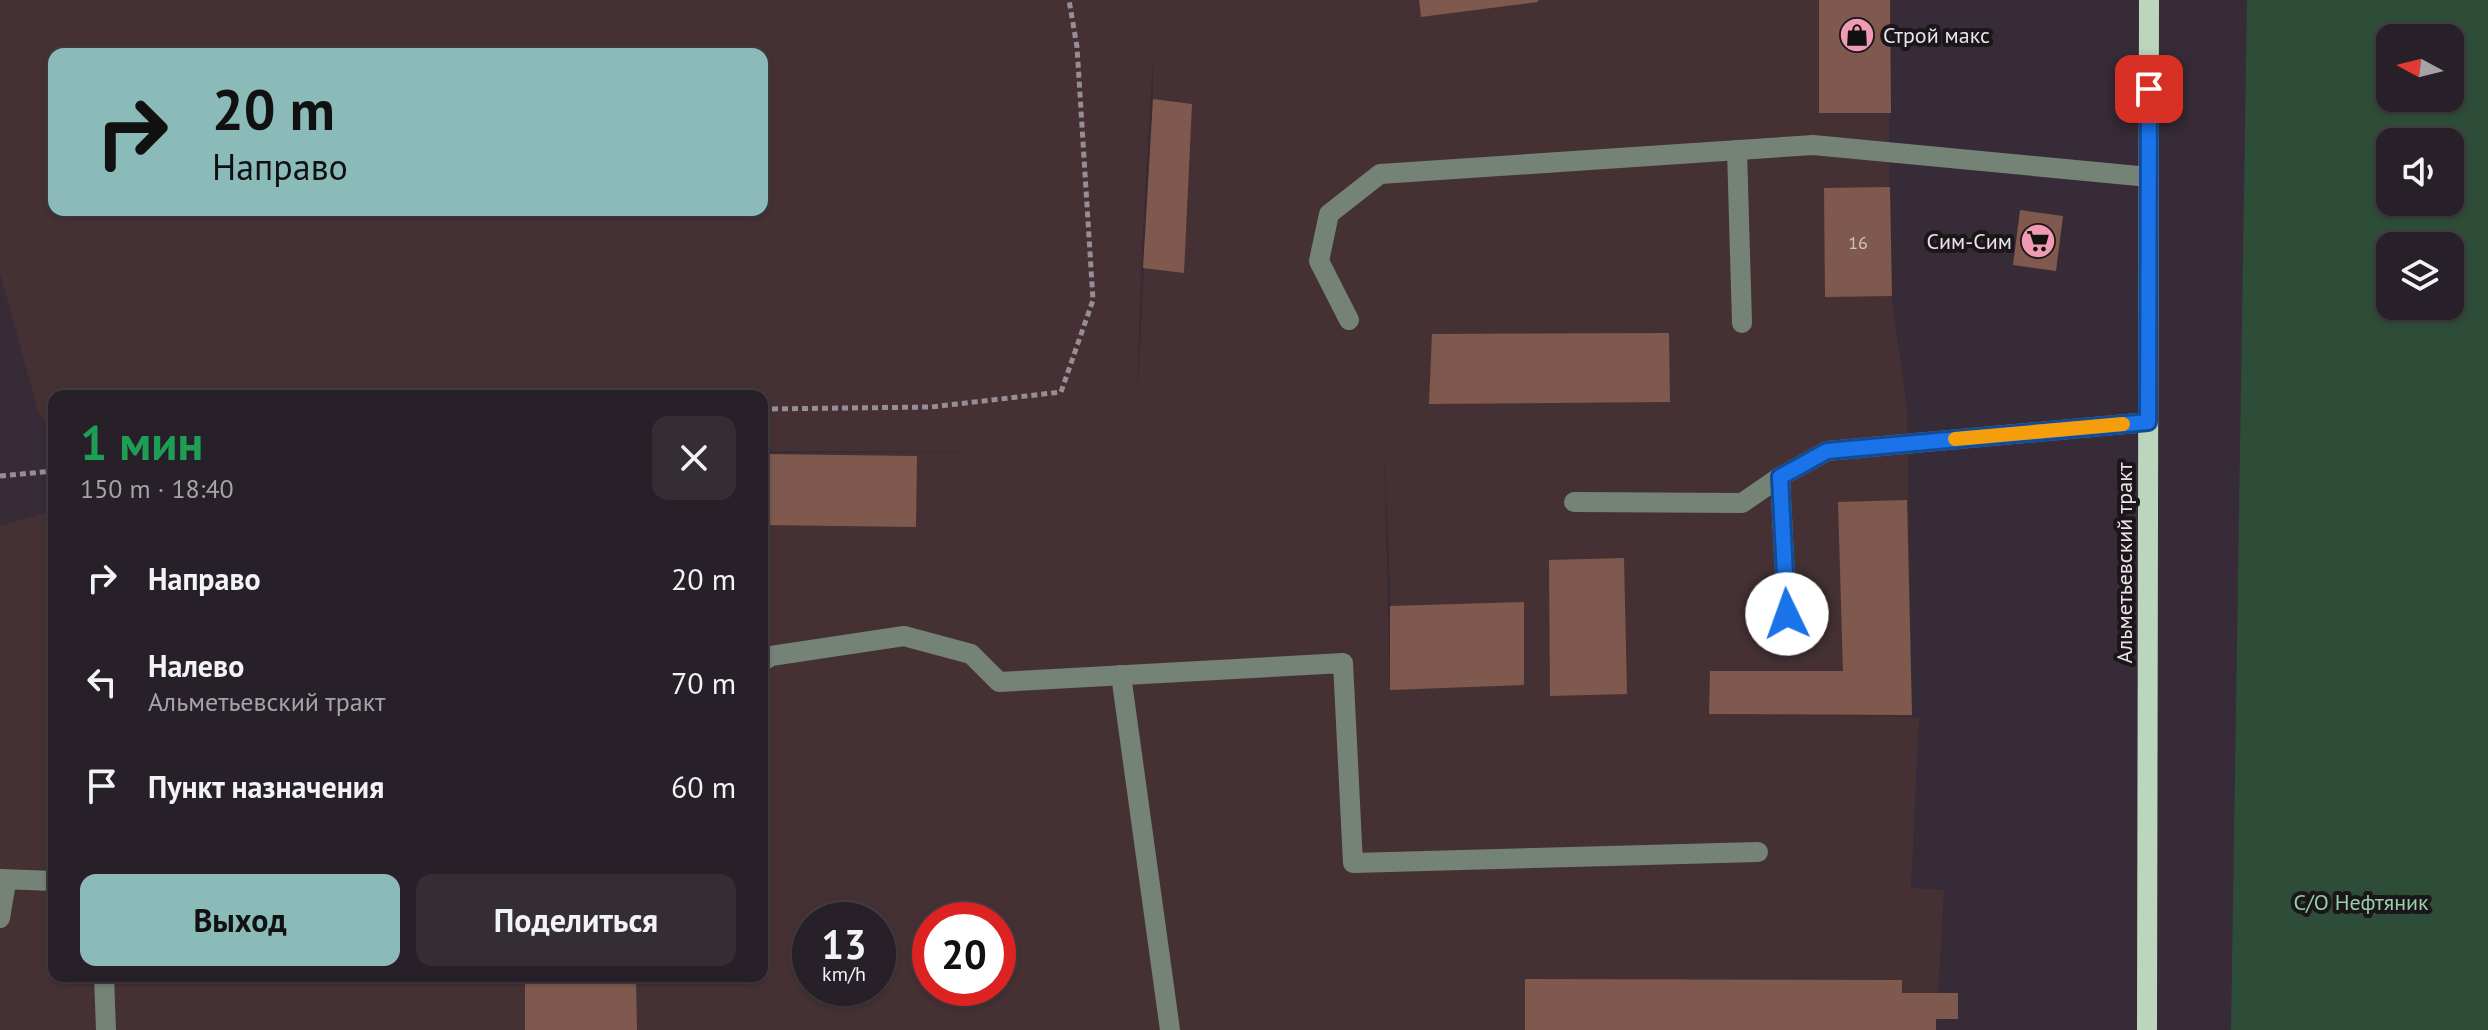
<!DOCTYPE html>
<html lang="ru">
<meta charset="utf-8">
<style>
:root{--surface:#282028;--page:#342d34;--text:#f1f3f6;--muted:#a5a3a8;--line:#443e45;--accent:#8bbbb9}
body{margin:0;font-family:"PT Sans",sans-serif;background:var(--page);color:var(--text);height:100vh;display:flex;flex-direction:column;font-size:30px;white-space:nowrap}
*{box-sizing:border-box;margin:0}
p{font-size:26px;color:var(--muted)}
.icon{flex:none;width:44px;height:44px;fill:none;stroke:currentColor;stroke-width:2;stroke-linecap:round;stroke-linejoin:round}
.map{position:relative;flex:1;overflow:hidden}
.side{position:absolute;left:48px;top:390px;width:720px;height:592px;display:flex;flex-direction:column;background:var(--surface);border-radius:16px;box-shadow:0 2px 6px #0004,0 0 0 2px var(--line)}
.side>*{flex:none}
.top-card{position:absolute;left:48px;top:48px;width:720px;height:168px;border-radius:16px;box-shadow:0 2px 6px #0004,0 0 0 2px var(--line);background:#8bbbb9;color:#111;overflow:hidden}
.needle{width:52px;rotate:277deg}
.tools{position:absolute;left:2376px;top:24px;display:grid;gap:16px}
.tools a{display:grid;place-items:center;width:88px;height:88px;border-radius:16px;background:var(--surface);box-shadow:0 2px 6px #0004,0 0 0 2px var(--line);font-size:40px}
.speed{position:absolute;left:792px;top:902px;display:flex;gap:16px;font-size:40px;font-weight:700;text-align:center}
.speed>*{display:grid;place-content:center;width:104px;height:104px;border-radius:50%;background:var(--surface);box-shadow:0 2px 6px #0004,0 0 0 2px var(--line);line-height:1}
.speed small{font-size:20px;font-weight:400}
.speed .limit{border:12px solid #d22;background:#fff;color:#111}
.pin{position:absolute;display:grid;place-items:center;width:68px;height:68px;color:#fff;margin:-34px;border-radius:16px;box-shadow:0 4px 12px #0006}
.me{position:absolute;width:88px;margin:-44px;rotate:357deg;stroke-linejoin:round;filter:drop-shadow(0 0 6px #0008)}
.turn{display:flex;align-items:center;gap:28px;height:168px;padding:0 32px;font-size:36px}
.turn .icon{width:104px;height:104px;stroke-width:2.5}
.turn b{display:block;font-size:56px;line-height:68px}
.round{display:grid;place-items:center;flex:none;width:84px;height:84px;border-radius:16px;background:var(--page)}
.head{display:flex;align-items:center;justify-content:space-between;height:136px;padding:0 32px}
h1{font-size:48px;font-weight:600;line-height:60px;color:#1e9e55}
.primary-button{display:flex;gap:16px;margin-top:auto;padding:16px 32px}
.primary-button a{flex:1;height:92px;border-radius:16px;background:var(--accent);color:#111;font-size:32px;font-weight:600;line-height:92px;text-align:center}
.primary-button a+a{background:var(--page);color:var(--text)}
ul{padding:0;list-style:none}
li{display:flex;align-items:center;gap:24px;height:104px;padding:0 32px}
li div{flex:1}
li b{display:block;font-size:30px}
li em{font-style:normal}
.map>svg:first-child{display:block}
.industrial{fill:#453134;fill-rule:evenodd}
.green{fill:#2e4d39;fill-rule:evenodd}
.building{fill:#7f594d}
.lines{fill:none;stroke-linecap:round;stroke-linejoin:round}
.path{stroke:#968d96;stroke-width:5;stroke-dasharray:6 4;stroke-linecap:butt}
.minor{stroke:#758376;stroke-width:20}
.major{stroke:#bbd6bd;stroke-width:20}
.route-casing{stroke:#114b97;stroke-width:20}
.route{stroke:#1a73e8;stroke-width:14}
.slow{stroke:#f59e0b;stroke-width:14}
.labels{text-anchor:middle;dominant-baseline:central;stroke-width:8;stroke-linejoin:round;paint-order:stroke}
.number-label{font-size:18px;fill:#d0c0c3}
.poi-label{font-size:22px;fill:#ebe3ea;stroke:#1b161a;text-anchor:start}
.street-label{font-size:22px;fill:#ebe3ea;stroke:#1b161a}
.park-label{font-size:22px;fill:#95d0a8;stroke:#1b161a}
</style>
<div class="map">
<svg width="2488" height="1030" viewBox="0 0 2488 1030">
<rect width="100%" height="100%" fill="#362b36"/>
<path class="industrial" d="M0 0H1890L1889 186 1891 294 1907 406 1912 716 1768 715 1919 717 1911 888 1944 890 1936 1030H0V526L54 510V976H762V453L1037 452 762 451V396H54V443L37 407 0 273ZM54 54H762V210H54ZM1153 59V100L1137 404 1141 267ZM1384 446 1391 605 1392 689H1390ZM810 920H878V988H810ZM930 920H998V988H930Z"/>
<path class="green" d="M2247 0H2488V1030H2231ZM2390 38H2450V98H2390ZM2390 142H2450V202H2390ZM2390 246H2450V306H2390Z"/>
<g class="building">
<path d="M1419 0H1538V2L1421 17Z"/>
<path d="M1819 0H1890L1891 113H1819Z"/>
<path d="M1153 99 1192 104 1184 273 1143 268Z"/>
<path d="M1890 187 1892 296 1825 297 1824 188Z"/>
<path d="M2020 210 2063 216 2056 271 2013 265Z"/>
<path d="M1669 333 1670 402 1429 404 1432 334Z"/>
<path d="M762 454 917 456 916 527 762 525Z"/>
<path d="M1907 500 1912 715 1709 714 1710 671H1843L1838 502Z"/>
<path d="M1624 558 1627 694 1550 696 1549 560Z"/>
<path d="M1524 602V685L1390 690V606Z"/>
<path d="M525 976H636L637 1030H525Z"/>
<path d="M1525 979 1902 980V993H1958V1019H1936V1030H1525Z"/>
</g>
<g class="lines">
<g class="path">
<path d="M762 409 931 407 1061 392 1093 300 1077 47 1069 0"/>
<path d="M0 476 54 471"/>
</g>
<g class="minor">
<path d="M1737 150 1742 323"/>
<path d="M1349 320 1319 261 1329 214 1380 174 1813 145 2149 177"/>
<path d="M1574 502 1742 503 1780 477"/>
<path d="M1787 614 1780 477 1827 451 2148 422"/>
<path d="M762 662 771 656 904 636 971 654 999 682 1343 663 1353 863 1758 852"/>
<path d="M1121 675 1170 1030"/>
<path d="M0 879 54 881"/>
<path d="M0 918 6 882"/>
<path d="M104 976 106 1030"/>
</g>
<path class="major" d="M2147 1030 2149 0"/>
</g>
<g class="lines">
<g class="route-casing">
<path id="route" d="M1787 614 1780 477 1827 451 2148 422 2149 89"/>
</g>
<use href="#route" class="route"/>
<path class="slow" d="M1955 439 2123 424"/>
</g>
<defs>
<g id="shop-disc" transform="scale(1.8)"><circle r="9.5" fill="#f09ab4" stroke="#1b161a"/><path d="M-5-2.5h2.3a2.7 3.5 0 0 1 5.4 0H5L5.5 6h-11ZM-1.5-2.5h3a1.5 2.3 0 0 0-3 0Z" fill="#111"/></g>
<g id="supermarket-disc" transform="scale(1.8)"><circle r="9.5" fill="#f09ab4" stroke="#1b161a"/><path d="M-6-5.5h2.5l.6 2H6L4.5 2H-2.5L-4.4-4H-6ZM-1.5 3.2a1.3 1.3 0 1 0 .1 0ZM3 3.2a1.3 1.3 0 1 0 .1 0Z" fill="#111"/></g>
</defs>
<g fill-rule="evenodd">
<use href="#shop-disc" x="1857" y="35"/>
<use href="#supermarket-disc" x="2038" y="241"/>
</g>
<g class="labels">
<g class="number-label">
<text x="1858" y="242">16</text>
</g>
<g class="poi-label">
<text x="1883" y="35">Строй макс</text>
<text x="2012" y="241" text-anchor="end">Сим-Сим</text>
</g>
<g class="street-label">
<text transform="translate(2124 563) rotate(-90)">Альметьевский тракт</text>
</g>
<g class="park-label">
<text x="2361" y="902">С/О Нефтяник</text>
</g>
</g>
</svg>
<div class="tools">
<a><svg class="needle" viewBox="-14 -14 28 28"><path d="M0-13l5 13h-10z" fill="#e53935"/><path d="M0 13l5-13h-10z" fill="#a5a3a8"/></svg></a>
<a><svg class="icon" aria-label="sound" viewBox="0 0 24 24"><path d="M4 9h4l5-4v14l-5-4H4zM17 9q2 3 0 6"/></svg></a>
<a><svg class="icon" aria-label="layers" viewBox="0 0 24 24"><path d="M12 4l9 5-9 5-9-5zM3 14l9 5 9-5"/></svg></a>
</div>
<div class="speed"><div>13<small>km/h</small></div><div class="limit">20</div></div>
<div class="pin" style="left:2149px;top:89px;background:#d93025"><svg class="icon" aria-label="arrive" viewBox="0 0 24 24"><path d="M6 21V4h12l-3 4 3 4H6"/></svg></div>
<svg class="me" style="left:1787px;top:614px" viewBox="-20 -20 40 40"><circle r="19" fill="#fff"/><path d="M0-13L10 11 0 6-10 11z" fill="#1a73e8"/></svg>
<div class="top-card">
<div class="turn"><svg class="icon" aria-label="right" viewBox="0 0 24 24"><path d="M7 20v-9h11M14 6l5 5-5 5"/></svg><div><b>20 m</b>Направо</div></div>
</div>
<section class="side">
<div class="head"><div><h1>1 мин</h1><p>150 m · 18:40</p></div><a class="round"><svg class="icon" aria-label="close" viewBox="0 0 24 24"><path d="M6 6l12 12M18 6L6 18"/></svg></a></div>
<ul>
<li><svg class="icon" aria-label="right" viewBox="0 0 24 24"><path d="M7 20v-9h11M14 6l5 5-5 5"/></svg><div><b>Направо</b></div><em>20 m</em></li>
<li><svg class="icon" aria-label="left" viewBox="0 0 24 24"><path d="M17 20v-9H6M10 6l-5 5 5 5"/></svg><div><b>Налево</b><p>Альметьевский тракт</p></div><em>70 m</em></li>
<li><svg class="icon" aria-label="arrive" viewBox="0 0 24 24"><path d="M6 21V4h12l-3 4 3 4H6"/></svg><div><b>Пункт назначения</b></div><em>60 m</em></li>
</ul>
<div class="primary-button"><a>Выход</a><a>Поделиться</a></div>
</section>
</div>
